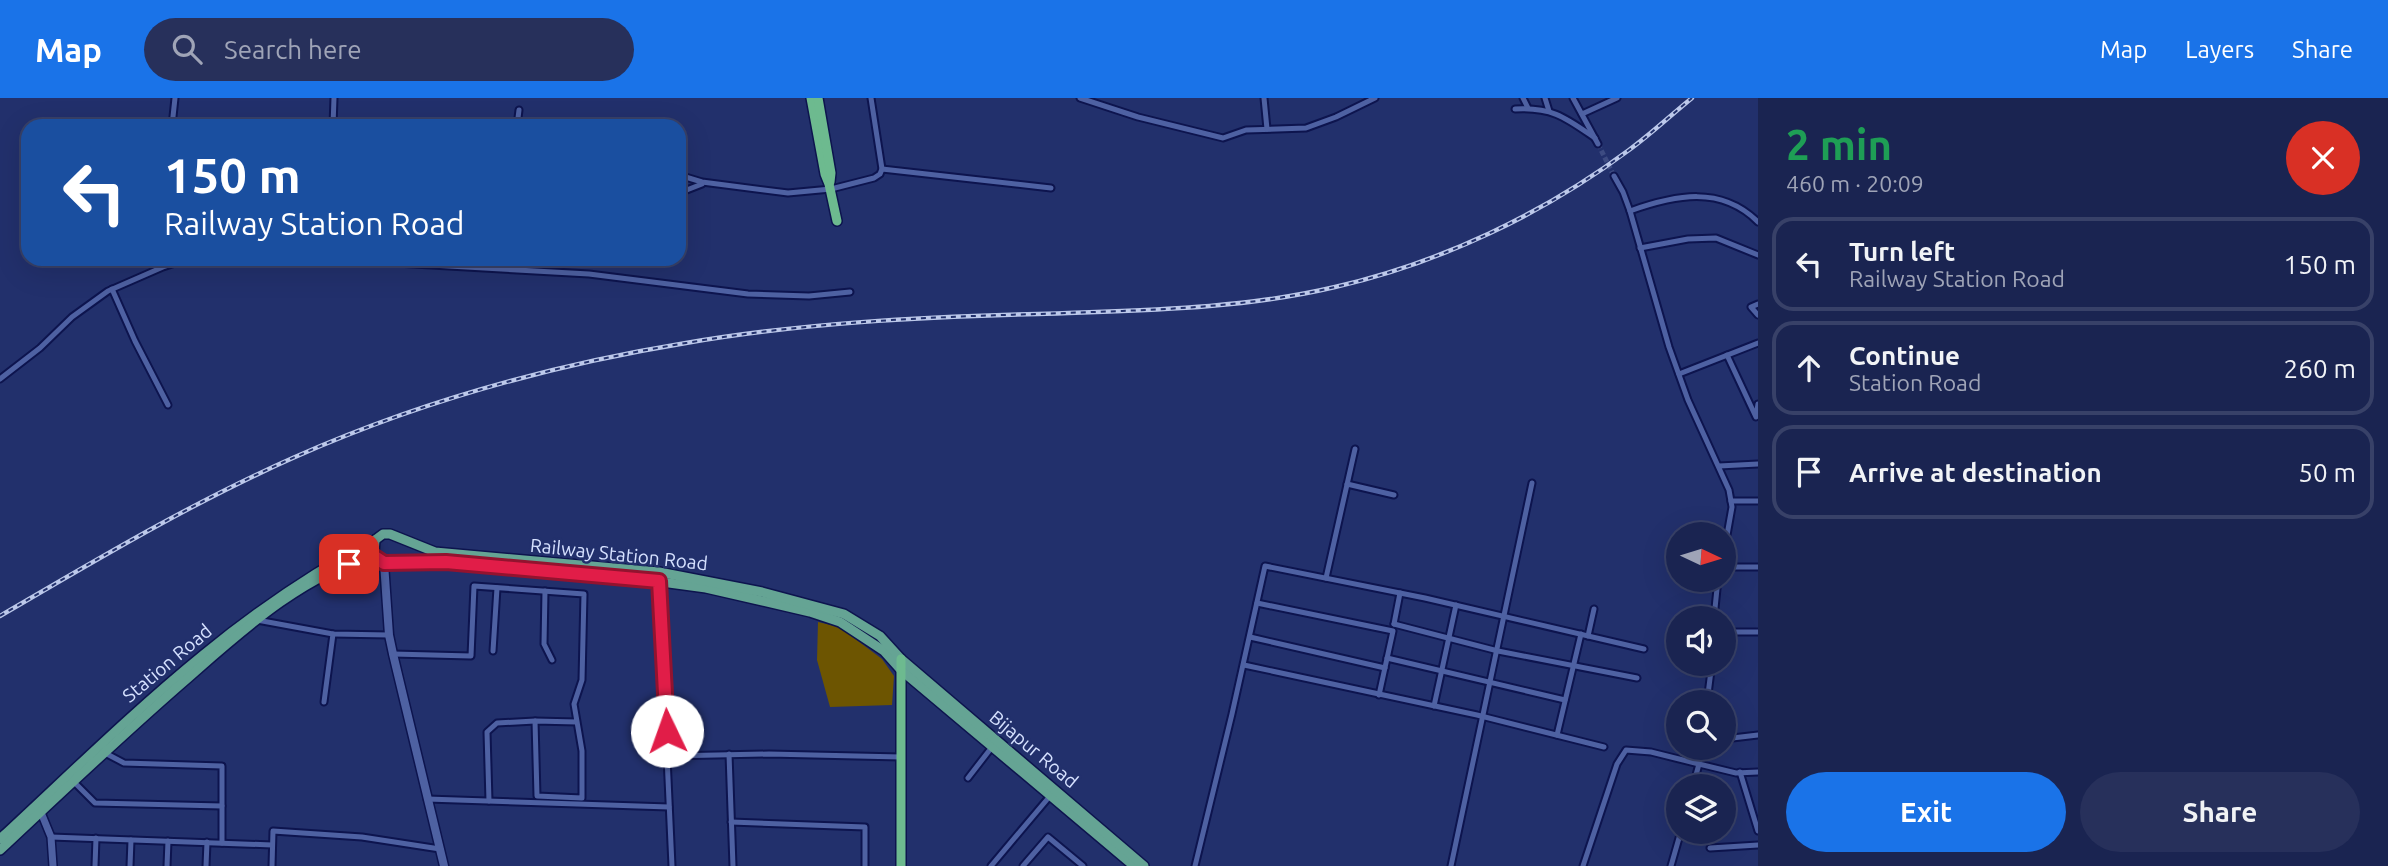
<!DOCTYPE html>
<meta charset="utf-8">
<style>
:root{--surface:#1a2451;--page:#27305b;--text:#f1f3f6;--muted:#9fa4b7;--line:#384168;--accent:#1a73e8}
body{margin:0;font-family:Ubuntu,sans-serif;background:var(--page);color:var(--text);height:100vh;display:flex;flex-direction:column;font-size:26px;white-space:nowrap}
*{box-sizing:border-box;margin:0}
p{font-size:23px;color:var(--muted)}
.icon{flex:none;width:38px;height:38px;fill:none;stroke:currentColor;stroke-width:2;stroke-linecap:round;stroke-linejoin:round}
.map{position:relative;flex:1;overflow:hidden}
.sheet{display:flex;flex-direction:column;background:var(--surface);width:630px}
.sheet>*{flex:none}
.top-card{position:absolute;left:21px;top:21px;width:665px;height:147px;border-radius:21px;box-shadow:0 7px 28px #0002,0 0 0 2px var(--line);background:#1a4fa0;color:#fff;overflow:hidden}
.needle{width:46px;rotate:94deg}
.fabs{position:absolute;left:1666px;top:424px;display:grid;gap:14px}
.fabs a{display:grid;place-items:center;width:70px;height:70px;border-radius:50%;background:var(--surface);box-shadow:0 7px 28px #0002,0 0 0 2px var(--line);font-size:35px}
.pin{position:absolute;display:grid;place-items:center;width:60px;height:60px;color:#fff;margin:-30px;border-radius:14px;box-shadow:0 4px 10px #0006}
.me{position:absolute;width:77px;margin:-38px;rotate:357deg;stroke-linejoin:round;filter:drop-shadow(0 0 5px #0008)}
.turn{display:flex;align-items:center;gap:24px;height:147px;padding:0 28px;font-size:32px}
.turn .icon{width:91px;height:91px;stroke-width:2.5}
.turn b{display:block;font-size:49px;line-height:60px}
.round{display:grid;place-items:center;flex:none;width:74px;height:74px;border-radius:37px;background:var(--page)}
.head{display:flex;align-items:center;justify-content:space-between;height:119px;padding:0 28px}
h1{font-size:42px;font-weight:700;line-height:52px;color:#1e9e55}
.button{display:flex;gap:14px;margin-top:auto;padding:14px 28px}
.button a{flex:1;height:80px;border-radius:42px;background:var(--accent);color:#fff;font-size:28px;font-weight:700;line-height:80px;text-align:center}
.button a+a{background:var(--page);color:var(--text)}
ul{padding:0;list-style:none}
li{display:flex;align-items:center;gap:21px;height:94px;margin:0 14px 10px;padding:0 14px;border:4px solid var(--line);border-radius:21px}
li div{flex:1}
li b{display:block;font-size:26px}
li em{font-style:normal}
header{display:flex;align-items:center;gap:42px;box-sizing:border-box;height:98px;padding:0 35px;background:var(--accent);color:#fff}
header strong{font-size:33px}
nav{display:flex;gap:38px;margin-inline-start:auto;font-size:24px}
.search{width:490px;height:63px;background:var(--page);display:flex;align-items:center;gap:18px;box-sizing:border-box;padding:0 24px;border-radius:38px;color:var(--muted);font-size:26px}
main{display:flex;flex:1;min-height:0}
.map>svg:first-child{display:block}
.green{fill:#6d5501}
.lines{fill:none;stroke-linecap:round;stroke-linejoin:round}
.minor-tunnel{stroke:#3d4b82;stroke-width:5;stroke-dasharray:5 2.5;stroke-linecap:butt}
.minor-casing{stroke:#0d144e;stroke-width:9}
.tertiary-casing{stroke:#0d144e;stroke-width:10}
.secondary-casing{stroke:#0d144e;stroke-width:11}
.primary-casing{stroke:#0d144e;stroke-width:12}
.trunk-casing{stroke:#0d144e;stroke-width:12}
.minor{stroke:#4e61a2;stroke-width:5}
.tertiary{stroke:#4e61a2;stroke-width:7}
.secondary{stroke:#4e61a2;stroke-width:8}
.primary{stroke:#65a494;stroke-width:9}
.trunk{stroke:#6dba8f;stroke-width:9}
.rail-casing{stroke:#bcc8ea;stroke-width:4.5}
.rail{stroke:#22306c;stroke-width:2;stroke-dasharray:5;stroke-linecap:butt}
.route-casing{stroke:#92132f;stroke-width:18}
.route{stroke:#e11d48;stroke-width:12}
.labels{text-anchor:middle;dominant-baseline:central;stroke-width:5;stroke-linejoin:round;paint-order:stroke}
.street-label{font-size:19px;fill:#d6e1ff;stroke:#22306c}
</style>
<header>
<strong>Map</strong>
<div class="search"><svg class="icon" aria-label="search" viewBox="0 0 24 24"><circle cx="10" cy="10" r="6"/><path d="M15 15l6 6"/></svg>Search here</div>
<nav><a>Map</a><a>Layers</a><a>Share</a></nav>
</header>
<main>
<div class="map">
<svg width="1758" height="768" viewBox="0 0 1758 768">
<rect width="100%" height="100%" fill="#22306c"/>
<path class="green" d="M818 524 835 528 846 534 882 561 894 578 892 607 830 609 817 562Z"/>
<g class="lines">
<path class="minor-tunnel" d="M1598 46 1614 78"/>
<g class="minor-casing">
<g id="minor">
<path d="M1080 0 1138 19 1223 40 1246 32 1306 30 1336 19 1375 0"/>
<path d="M1264 0 1267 31"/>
<path d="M1523 0 1528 10"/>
<path d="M1545 0 1549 13"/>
<path d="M1573 0 1598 46"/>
<path d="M1515 11C1553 9 1566 20 1595 40"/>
<path d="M1582 16 1617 0"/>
<path d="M172 28 175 0"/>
<path d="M290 28 292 26 333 27"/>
<path d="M333 28 334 0"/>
<path d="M517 28 519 12"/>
<path d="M882 71 1051 90"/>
<path d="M679 77 702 84 788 95 831 91 874 80 880 76 882 71 871 0"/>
<path d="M1614 78 1623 94 1630 113 1669 249 1688 302 1729 392 1732 409 1724 454"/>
<path d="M679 95 702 86"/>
<path d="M1630 113C1675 97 1721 87 1758 124"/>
<path d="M1640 150 1688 141 1716 140 1758 157"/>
<path d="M326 161 589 176 748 196 809 198 850 194"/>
<path d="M112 191 135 243 168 307"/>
<path d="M1758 206 1751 209 1758 217"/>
<path d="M1727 257 1756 319 1758 306"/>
<path d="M1679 276 1758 245"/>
<path d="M0 281 40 250 72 219 108 193 163 169 187 161"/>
<path d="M1719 368 1758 366"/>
<path d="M1347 386 1394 397"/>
<path d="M1731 403H1758"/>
<path d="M1724 469H1758"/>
<path d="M1326 480 1355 351"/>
<path d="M659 484 672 768"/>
<path d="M545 493 544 546 552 562"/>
<path d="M1257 505 1393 533 1379 597"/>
<path d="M1714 520 1718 481"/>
<path d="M257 522 333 536 389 537"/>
<path d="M1394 526 1498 553 1637 580"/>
<path d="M1394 526 1400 495"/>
<path d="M1724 534H1758"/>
<path d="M1588 538 1594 511"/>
<path d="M1250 539 1385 570"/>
<path d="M493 553 497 490"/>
<path d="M393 556 471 558 474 488 584 496 582 582 574 606 582 653V700L537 698 535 623 577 624"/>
<path d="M1387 560 1565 602"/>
<path d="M1244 567 1477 617 1604 649"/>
<path d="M324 604 333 536"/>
<path d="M1707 604 1712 565"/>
<path d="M1434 608 1456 507"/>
<path d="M1557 637 1581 536"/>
<path d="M1724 641 1758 637"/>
<path d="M1701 649 1699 666 1736 675 1758 674"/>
<path d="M105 655 124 665 222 668V745"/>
<path d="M729 656 733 768"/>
<path d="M668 658 769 656 901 659"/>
<path d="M1740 674 1758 733"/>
<path d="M968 680 992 649"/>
<path d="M73 683 95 705 222 708"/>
<path d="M427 701 669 709"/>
<path d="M489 703 487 634 497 625 535 623"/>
<path d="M731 724 865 729V768"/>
<path d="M51 739 272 747"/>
<path d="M1710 750 1758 747"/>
<path d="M95 768 96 740"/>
<path d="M130 768 131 742"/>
<path d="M167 768 168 743"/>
<path d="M206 768 207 744"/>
<path d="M272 768 273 733 362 739 440 751"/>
<path d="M991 768 1050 698"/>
<path d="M1023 768 1048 739 1083 768"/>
<path d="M1195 768 1232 616 1265 468 1425 500 1644 551"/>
<path d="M1451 768 1532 385"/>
<path d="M1583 768 1617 666 1626 652 1651 654 1699 666 1693 688"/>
<path d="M1671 768 1681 733"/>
</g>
</g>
<g class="tertiary-casing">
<path id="tertiary" d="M40 712 51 739 53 768"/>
</g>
<g class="secondary-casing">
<path id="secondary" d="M384 465 389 537 393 556 444 768"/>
</g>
<g class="primary-casing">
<g id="primary">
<path d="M375 442 374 455 379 463 384 465 445 464 632 480 706 490 810 514 840 524 884 553 901 572 1134 768"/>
<path d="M0 741C120 630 228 518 375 442L383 436H390L435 454 659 474 762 494 844 516 880 538 901 561 1144 768"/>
<path d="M0 752C62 694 124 635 189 579 239 535 308 472 375 459"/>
</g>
</g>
<g class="trunk-casing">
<g id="trunk">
<path d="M811 0 825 76 829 86 837 123"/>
<path d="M818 0 831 75 830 84"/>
<path d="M901 768V561"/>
</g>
</g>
<use href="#minor" class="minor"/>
<use href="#tertiary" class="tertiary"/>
<use href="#secondary" class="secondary"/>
<use href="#primary" class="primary"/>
<use href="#trunk" class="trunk"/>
<g class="rail-casing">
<path id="rail" d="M0 518C96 462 193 404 295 359 419 304 552 267 686 245 802 225 920 219 1038 216 1137 212 1238 212 1335 189 1440 165 1543 116 1629 52 1651 36 1671 17 1692 0"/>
</g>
<use href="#rail" class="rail"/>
</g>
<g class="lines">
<g class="route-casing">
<path id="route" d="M349 466 375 459 384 465 446 464 659 483 667 633"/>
</g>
<use href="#route" class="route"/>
</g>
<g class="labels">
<g class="street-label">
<text transform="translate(619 456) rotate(6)">Railway Station Road</text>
<text transform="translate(167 565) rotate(-40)">Station Road</text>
<text transform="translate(1034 651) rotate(40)">Bijapur Road</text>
</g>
</g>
</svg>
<div class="fabs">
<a><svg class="needle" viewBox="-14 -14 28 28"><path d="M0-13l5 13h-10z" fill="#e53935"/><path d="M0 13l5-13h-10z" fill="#9fa4b7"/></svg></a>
<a><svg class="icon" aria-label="sound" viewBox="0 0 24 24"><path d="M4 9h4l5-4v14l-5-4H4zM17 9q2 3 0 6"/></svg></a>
<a><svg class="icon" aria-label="search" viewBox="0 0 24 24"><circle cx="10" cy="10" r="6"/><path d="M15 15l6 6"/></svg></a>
<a><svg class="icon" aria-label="layers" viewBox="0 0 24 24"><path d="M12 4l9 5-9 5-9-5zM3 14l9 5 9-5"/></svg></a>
</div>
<div class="pin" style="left:349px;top:466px;background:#d93025"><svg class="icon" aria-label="arrive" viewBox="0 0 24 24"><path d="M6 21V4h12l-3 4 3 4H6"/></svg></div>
<svg class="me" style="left:667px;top:633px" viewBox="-20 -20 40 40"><circle r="19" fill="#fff"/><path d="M0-13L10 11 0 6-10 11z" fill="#e11d48"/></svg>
<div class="top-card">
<div class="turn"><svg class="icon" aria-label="left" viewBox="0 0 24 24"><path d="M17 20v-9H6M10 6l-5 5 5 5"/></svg><div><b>150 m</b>Railway Station Road</div></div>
</div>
</div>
<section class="sheet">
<div class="head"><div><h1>2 min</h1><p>460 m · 20:09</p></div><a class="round" style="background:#d93025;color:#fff"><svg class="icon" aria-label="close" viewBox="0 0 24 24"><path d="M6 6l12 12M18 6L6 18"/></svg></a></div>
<ul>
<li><svg class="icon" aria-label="left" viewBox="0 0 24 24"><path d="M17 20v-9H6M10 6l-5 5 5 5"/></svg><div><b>Turn left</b><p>Railway Station Road</p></div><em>150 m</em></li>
<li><svg class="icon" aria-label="ahead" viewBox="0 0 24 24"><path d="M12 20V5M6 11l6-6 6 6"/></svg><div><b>Continue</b><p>Station Road</p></div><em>260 m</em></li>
<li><svg class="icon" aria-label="arrive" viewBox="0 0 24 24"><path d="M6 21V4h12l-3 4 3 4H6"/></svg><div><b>Arrive at destination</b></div><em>50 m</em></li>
</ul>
<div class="button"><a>Exit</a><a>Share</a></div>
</section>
</main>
